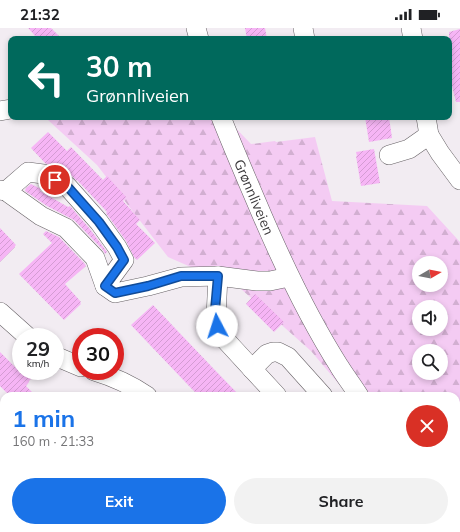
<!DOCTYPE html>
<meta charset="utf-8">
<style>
:root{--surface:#fff;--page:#f2f2f2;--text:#202124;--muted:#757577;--accent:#1a73e8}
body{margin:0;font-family:Mulish,sans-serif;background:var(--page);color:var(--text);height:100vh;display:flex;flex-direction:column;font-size:15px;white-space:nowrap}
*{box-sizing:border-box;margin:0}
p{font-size:13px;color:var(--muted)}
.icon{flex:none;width:22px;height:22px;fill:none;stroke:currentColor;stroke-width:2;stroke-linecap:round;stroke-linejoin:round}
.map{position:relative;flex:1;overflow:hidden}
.drawer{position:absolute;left:0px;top:364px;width:460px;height:140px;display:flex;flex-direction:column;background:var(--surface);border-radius:12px 12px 0 0;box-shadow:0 2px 6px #0003}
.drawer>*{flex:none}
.hud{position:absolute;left:8px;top:8px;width:444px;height:84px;border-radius:8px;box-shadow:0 2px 6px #0003;background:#00695c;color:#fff;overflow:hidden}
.needle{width:26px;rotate:80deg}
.controls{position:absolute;left:412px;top:228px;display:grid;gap:8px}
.controls a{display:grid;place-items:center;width:36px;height:36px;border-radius:50%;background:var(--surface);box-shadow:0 2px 6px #0003;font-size:20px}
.speed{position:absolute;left:12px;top:300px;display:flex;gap:8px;font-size:20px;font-weight:700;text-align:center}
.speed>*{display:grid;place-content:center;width:52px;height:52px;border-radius:50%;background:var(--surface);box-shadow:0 2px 6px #0003;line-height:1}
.speed small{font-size:10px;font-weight:400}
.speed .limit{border:6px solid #d22;background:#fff;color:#111}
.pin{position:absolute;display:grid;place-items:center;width:34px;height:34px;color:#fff;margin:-17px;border:2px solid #fff;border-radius:50%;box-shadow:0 1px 4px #0007}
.me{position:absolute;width:44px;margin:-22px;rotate:355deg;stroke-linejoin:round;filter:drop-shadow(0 0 3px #0008)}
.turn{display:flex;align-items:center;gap:14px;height:84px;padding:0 12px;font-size:18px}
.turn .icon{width:52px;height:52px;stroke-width:2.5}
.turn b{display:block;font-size:28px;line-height:34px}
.round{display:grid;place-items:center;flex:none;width:42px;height:42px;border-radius:21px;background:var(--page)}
.head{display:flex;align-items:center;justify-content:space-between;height:68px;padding:0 12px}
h1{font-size:24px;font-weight:700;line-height:30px;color:var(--accent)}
.button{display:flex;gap:8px;margin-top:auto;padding:8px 12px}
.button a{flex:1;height:46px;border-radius:24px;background:var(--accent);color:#fff;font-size:16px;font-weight:700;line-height:46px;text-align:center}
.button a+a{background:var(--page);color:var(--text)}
.status{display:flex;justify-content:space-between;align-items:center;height:28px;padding:0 20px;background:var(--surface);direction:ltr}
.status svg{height:11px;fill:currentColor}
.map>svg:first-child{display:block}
.forest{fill:url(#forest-firs);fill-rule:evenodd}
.building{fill:url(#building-hatch)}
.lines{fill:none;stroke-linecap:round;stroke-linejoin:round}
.minor-casing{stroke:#676266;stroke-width:20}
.minor{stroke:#fff;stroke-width:19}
.route-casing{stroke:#114b97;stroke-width:10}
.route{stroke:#1a73e8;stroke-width:7}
.labels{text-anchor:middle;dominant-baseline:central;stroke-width:3.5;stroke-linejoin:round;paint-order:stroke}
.street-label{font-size:14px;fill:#3b393b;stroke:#fff}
</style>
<div class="status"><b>21:32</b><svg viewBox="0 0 49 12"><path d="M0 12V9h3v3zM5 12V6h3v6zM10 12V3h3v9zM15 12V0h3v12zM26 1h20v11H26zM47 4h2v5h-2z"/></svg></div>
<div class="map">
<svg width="460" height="504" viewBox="0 0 460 504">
<defs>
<pattern id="forest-firs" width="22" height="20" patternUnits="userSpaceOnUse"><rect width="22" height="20" fill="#f4cbf3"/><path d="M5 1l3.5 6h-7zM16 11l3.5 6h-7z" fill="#d2afd1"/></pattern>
<pattern id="building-hatch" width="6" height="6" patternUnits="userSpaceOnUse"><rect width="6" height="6" fill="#f6b5f5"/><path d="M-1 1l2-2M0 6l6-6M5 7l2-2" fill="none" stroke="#d49cd3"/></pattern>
</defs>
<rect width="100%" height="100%" fill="#f2ecf2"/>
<path class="forest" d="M17 89H225L251 116 275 113 276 114 315 109 332 173 427 178 460 214V504H449L447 500H456V368H349L311 323 241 261 168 229 97 137 48 92 15 90ZM419 235H441V257H419ZM419 279H441V301H419ZM419 323H441V345H419Z"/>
<g class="building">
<path d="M28 0H51L62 11H38Z"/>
<path d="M245 0H265L267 11H247Z"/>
<path d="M460 1V74H456L449 46V4Z"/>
<path d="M365 89H389L392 110 369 114Z"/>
<path d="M48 104 67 123 71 119 103 152 107 148 126 169 123 173 140 192 136 196 155 215 137 232 134 229 126 213 106 185 107 184 77 152V153L72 148 59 142 55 137 53 139 45 135 31 120Z"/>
<path d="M374 121 380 155 361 158 356 128H357L356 124Z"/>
<path d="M31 156 41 161 40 163 68 179 70 178 90 201 107 224 105 226 103 222 74 192 47 178 25 163 26 160Z"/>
<path d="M0 200 16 217 15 218V219L0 234Z"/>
<path d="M46 203 59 209 85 236 86 238 65 256 81 274 80 275 81 276 64 292 19 246 52 215 43 206Z"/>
<path d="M255 266 284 294 274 304 246 276Z"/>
<path d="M153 277 211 338 240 368H199L189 358 131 297Z"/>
<path d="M0 324 19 343H39L29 353V354L26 358 36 368H10L0 358Z"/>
</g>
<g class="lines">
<g class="minor-casing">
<g id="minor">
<path d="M196 0 199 11"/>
<path d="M303 0 305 11"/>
<path d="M411 0 413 11"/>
<path d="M0 83 11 81"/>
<path d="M221 89C232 117 244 145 256 173 280 230 306 286 339 338 345 348 353 358 359 368"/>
<path d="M426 89 429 107 440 125 460 152"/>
<path d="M389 127 409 121 429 107"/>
<path d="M0 162 6 163 41 188 66 200 95 230 105 258"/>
<path d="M6 163 28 144 43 146 67 158 99 194 117 219 124 232 105 258 115 265 148 258 181 249 218 248 257 253H270L289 249"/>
<path d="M218 248 216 289 220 306 277 368"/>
<path d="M0 284 28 309"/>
<path d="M55 328 81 339"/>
<path d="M252 341 267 326 273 324H278L288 329 323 368"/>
<path d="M94 343C114 349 130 356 147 368"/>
<path d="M0 418 4 421"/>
<path d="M456 482 460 486"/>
<path d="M89 500 92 504"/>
<path d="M277 500 281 504"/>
</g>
</g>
<use href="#minor" class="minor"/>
</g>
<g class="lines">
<g class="route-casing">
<path id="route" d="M55 152 67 158 99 194 117 219 124 232 105 258 115 265 148 258 181 248H218L215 282 217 298"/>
</g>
<use href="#route" class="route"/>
</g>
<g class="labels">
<g class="street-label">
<text transform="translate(254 169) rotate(67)">Grønnliveien</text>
</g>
</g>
</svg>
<div class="controls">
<a><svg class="needle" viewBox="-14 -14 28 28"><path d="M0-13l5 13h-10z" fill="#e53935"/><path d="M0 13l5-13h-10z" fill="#757577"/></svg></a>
<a><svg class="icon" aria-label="sound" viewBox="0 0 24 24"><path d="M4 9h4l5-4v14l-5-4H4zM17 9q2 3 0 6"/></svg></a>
<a><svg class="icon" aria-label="search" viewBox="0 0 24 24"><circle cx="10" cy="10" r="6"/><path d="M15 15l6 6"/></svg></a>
</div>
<div class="speed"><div>29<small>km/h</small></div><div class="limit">30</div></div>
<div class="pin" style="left:55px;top:152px;background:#d93025"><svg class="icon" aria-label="arrive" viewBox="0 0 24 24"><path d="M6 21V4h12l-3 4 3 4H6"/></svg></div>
<svg class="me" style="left:217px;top:298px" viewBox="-20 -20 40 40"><circle r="19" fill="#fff"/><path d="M0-13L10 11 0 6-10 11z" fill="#1a73e8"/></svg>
<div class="hud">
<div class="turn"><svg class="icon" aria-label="left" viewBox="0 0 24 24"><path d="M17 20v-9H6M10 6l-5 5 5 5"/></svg><div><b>30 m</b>Grønnliveien</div></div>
</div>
<section class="drawer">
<div class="head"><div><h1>1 min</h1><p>160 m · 21:33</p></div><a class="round" style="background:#d93025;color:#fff"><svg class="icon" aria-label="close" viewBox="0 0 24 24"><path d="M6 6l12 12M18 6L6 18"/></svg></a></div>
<div class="button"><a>Exit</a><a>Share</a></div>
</section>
</div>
